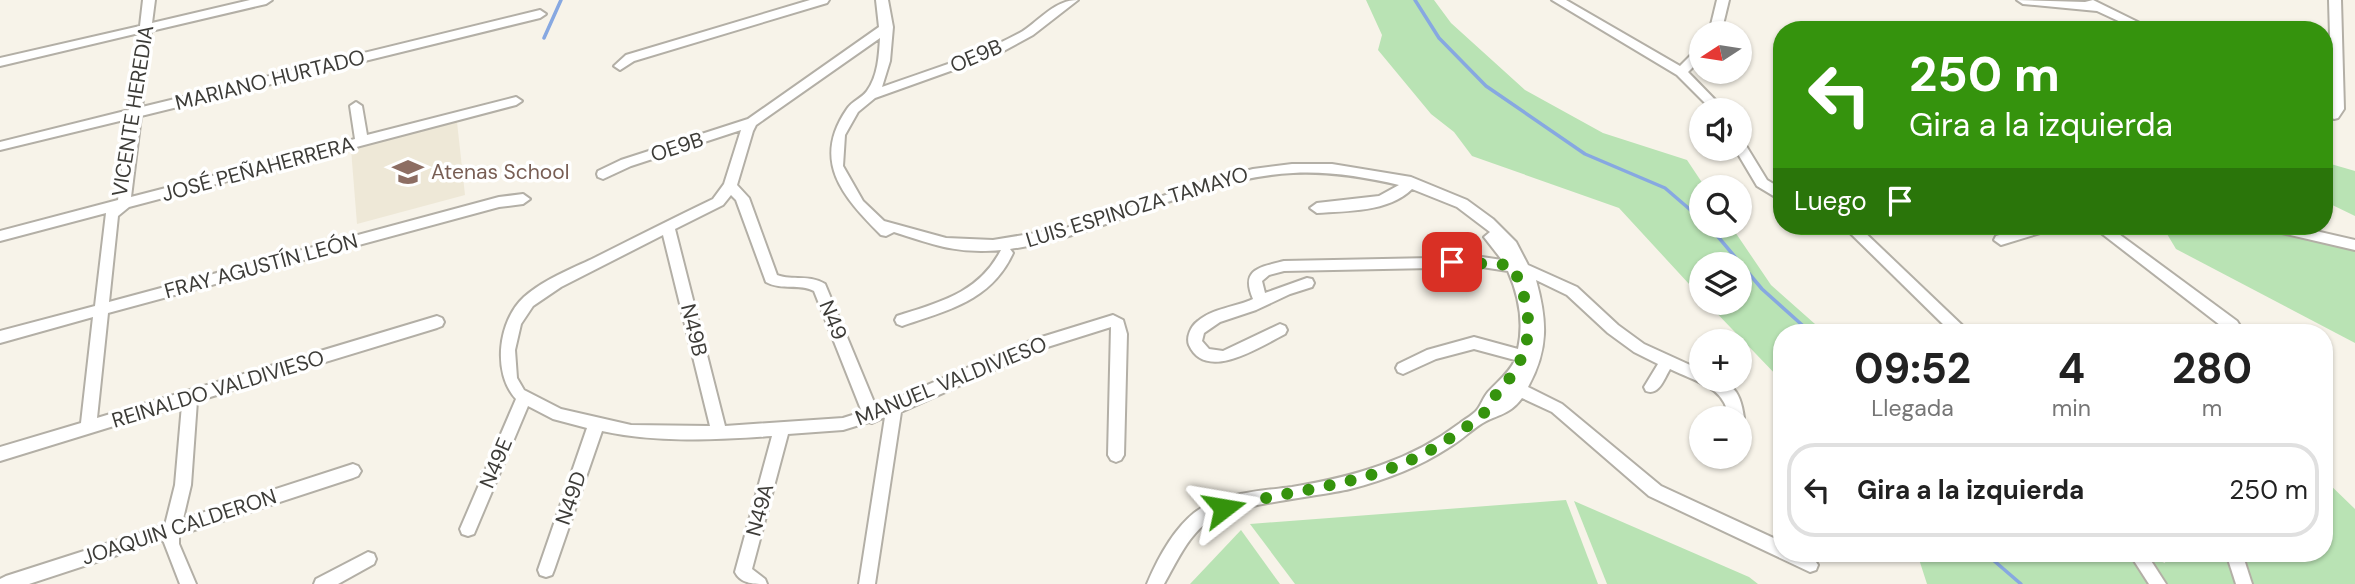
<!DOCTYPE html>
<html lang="es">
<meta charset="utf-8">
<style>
:root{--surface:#fff;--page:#f2f2f2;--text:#222;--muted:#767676;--line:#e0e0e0}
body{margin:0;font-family:"DM Sans",sans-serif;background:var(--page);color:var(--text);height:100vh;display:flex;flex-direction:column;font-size:26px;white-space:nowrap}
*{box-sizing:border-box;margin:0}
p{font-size:23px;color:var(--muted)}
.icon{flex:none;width:38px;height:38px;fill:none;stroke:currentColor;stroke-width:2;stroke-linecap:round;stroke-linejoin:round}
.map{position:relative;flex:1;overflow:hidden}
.panel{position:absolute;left:1773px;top:324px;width:560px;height:238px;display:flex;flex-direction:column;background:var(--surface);border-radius:28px;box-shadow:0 2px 5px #0004}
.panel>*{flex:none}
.top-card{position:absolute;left:1773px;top:21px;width:560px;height:214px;border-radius:28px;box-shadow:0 2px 5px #0004;background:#35930d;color:#fff;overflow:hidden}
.needle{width:46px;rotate:258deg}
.buttons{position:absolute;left:1689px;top:21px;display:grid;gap:14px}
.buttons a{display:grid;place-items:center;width:63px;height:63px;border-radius:50%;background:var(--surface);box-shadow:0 2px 5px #0004;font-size:35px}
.pin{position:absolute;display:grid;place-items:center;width:60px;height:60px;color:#fff;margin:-30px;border-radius:14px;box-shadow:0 4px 10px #0006}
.me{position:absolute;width:77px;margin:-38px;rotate:76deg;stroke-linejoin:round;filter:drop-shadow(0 0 5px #0008)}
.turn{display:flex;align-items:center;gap:24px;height:147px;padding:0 21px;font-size:32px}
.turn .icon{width:91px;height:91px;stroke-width:2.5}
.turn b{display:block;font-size:49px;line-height:60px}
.then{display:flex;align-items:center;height:66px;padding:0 21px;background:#0003;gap:14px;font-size:26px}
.eta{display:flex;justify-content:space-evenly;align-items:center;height:119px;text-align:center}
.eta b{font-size:42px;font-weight:700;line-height:49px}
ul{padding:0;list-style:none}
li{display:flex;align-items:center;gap:21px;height:94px;margin:0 14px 10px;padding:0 7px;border:4px solid var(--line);border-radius:28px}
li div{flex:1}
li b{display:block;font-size:26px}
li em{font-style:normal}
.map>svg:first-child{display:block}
.built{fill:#eee8d7}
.green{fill:#b9e3b4}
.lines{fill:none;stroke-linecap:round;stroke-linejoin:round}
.stream{stroke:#87a8e1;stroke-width:3.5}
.minor-casing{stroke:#b3afa6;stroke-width:4}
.minor{fill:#fff;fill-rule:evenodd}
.route{stroke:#35930d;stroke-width:12;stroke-dasharray:0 21.6}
.labels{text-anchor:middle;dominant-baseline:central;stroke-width:7;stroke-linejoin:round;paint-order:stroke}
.street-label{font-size:21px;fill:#3d3c38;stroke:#fff}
.education-label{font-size:21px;fill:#785e54;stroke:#fff;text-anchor:start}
</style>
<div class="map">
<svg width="2355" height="584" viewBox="0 0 2355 584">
<rect width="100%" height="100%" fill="#f7f3e9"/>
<path class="built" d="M457 122 465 195 357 224 351 149Z"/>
<g class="green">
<path d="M1366 0H1434L1451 23 1525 90 1603 133 1687 160 1705 187H1701V226H1731L1771 285 1824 332H1782L1781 380 1707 303H1740V264H1701V297L1619 208 1472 156 1454 132 1431 114 1378 50 1382 35Z"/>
<path d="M2324 162 2355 171V216L2324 201Z"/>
<path d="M2181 226H2286L2355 240V343L2176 249 2164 229Z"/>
<path d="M2324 479 2355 509V584H1927L1917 553H2140L2165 563 2166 553H2324Z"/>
<path d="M1566 500 1598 584H1295L1250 524Z"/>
<path d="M1574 501 1749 577 1758 584H1607Z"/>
<path d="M1241 530 1280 584H1190Z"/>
</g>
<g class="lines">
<g class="stream">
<path d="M1415 0 1439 38 1486 86 1585 154 1665 188 1701 219"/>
<path d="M544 38 561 0"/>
<path d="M1709 226 1762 289 1810 332"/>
<path d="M1985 553 2021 584"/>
</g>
<g class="minor-casing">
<g id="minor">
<path d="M143 0H155L152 23 250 0H272L266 4 151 31 142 107 540 10 546 14 540 18 141 116 131 197 355 139 350 106 356 102 362 106 367 135 516 97 522 101 516 105 129 207 118 216 109 302 499 197 523 194 530 199 523 204 499 207 108 313 97 418 437 316 442 318 444 322 442 326 437 328 197 401 191 485 183 519 353 464 358 466 361 471 358 476 353 478 179 535V544L196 584H180L163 540 29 584H0V579L6 576 165 525 175 485 182 405 0 461V447L81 423 93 317 0 343V331L95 306 106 213 0 241V231L118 200 128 119 0 150V142L129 110 139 33 0 66V58L140 26Z"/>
<path d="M810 0H829L827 3 634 61 620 70 614 66 626 55Z"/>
<path d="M876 0H888L893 27 890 61 882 87C929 70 979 56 1023 31 1041 19 1055 0 1078 0L1033 35 998 54 875 98 858 112 845 135 843 166 863 201 884 221 946 238 993 240 1066 228 1211 180 1253 169 1292 164H1332L1411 177 1467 200 1493 219 1516 242 1528 265 1577 287 1618 325 1644 344 1701 370V380C1730 380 1740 387 1744 418L1740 423V418H1729C1725 386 1696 382 1670 369 1664 379 1659 396 1646 391L1644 387 1658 364 1634 352 1608 333 1567 295 1536 280C1547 320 1549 349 1528 387L1562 404 1661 486 1782 542V553C1795 553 1811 551 1818 565L1816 570 1810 572 1649 496 1552 412 1522 398C1508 417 1495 414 1478 426 1468 433 1459 442 1448 448 1419 467 1385 480 1350 489 1316 497 1230 504 1206 523 1187 538 1176 563 1164 584H1147C1157 560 1173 530 1194 513 1219 493 1261 491 1292 487 1353 477 1410 461 1460 423 1465 419 1473 415 1477 410 1481 405 1483 398 1488 392 1498 381 1509 373 1515 360L1474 349 1436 359 1403 374 1398 372 1396 368 1398 364 1427 350 1474 337 1518 349C1524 322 1519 296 1508 271L1482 267 1284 271 1269 275 1262 281 1265 293 1307 278 1312 279 1314 283 1312 287 1290 294 1256 310 1220 322 1204 333 1202 341 1209 349 1223 351 1280 324 1285 326 1287 330 1285 334C1261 346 1206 383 1189 345 1186 337 1191 326 1198 321 1213 308 1236 307 1253 299 1240 269 1260 267 1284 261L1482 257 1502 260 1484 237 1490 232 1457 207 1412 189C1389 212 1347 211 1317 213L1310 208 1317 203 1379 196 1399 185C1364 177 1329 171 1293 173 1194 178 1107 236 1010 249L1013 253C991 301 948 310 902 326L897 324 895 320 897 316C940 302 979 293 1001 250 956 254 935 245 894 232L886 236 881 235C843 197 811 161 847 109 852 101 862 98 867 91 878 76 879 55 880 38L756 125 753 131 737 185 749 198 777 275C793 281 809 274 825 284L876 407 1032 340 1113 315 1123 320 1127 334 1124 455 1121 460 1116 462 1111 460 1108 455 1111 327 1041 349 901 412 875 584H859L885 417 872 423 869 422 843 430 788 434 752 569 765 579 767 584C754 584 741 584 735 572L772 436C716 440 657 443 602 431L554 570 552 575 546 577 540 575 538 570 587 428 553 419 528 406 474 534 468 536 462 534 460 529 516 399C492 373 498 321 524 297 543 280 571 269 594 258 634 238 673 218 713 199L724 184 741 130 631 166 603 179 598 177 597 174 598 171 621 160 748 119 879 27ZM731 195 736 200 766 282C782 291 800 283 814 291L862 412 843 418 725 426 675 229 723 205ZM663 235 710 426 631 425 561 409 524 390 517 378 515 350 521 324 533 306 561 287Z"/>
<path d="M1552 0H1566L1680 66 1697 49 1701 48V59L1688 72 1725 110H1712L1677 75Z"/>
<path d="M1717 0H1729L1721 33H1709Z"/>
<path d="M2017 0 2085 2 2093 0 2154 30H2138L2097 11 2023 4Z"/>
<path d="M2329 0H2341L2344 109 2338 118 2334 119 2328 115 2332 109Z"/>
<path d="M1740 142 1745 144 1767 180 1782 189V201L1757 186 1735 149H1740Z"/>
<path d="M1843 226H1858L1965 328 1967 332H1951Z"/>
<path d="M2030 226H2052L2050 230 2001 245 1994 240 1996 236Z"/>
<path d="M2092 226H2108L2237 321 2244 332H2229Z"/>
<path d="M2266 226H2294L2355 240V250L2273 231Z"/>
<path d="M368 552 374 554 376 559 374 564 338 584H314L316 579Z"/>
<path d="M2129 553H2146L2166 584H2149Z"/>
<path d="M2226 553H2242L2252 584H2236Z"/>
</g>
</g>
<use href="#minor" class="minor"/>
</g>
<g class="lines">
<path class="route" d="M1224 508C1309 485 1388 486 1461 430 1467 426 1479 420 1483 415 1486 410 1486 406 1490 401 1534 357 1538 321 1512 265L1452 262"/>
</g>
<defs>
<g id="school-bare" transform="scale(2.415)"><path d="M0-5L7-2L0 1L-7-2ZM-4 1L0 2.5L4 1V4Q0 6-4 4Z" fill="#8d6e63" stroke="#fff" stroke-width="2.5" paint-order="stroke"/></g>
</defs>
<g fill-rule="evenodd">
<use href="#school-bare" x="408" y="172"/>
</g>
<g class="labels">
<g class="street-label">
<text transform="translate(976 56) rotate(-23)">OE9B</text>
<text transform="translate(270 80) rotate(-14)">MARIANO HURTADO</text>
<text transform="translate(133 111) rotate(-81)">VICENTE HEREDIA</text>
<text transform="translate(677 147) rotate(-18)">OE9B</text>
<text transform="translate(258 169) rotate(-15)">JOSÉ PEÑAHERRERA</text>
<text transform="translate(1137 207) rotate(-17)">LUIS ESPINOZA TAMAYO</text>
<text transform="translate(261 266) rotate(-15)">FRAY AGUSTÍN LEÓN</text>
<text transform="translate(833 320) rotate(68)">N49</text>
<text transform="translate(694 330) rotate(76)">N49B</text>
<text transform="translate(951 381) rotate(-22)">MANUEL VALDIVIESO</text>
<text transform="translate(218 389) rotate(-17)">REINALDO VALDIVIESO</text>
<text transform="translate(496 463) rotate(-67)">N49E</text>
<text transform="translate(571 498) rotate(-71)">N49D</text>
<text transform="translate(760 510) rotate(-75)">N49A</text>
<text transform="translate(179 527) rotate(-18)">JOAQUIN CALDERON</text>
</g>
<g class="education-label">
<text x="431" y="172">Atenas School</text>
</g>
</g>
</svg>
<div class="buttons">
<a><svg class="needle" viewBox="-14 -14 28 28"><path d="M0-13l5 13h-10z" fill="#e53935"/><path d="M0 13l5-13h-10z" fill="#767676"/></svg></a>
<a><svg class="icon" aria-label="sound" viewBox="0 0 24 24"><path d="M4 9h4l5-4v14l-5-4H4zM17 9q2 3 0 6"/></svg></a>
<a><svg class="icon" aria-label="search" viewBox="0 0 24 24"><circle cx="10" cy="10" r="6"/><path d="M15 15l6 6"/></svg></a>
<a><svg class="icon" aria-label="layers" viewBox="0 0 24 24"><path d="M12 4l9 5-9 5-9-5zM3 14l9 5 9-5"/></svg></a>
<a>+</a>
<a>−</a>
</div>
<div class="pin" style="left:1452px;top:262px;background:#d93025"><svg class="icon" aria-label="arrive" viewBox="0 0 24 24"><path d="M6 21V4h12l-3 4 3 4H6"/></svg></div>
<svg class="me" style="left:1224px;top:508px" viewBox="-20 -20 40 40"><path d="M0-17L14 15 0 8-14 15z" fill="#35930d" stroke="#fff" stroke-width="4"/></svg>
<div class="top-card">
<div class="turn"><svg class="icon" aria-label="left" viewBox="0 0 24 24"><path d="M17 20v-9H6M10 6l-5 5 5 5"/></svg><div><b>250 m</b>Gira a la izquierda</div></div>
<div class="then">Luego<svg class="icon" aria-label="arrive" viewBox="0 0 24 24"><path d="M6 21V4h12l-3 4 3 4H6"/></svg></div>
</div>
<section class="panel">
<div class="eta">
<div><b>09:52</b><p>Llegada</p></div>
<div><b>4</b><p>min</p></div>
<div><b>280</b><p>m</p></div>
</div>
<ul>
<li><svg class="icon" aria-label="left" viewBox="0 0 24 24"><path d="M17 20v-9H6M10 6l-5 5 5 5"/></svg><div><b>Gira a la izquierda</b></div><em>250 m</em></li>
</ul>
</section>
</div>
